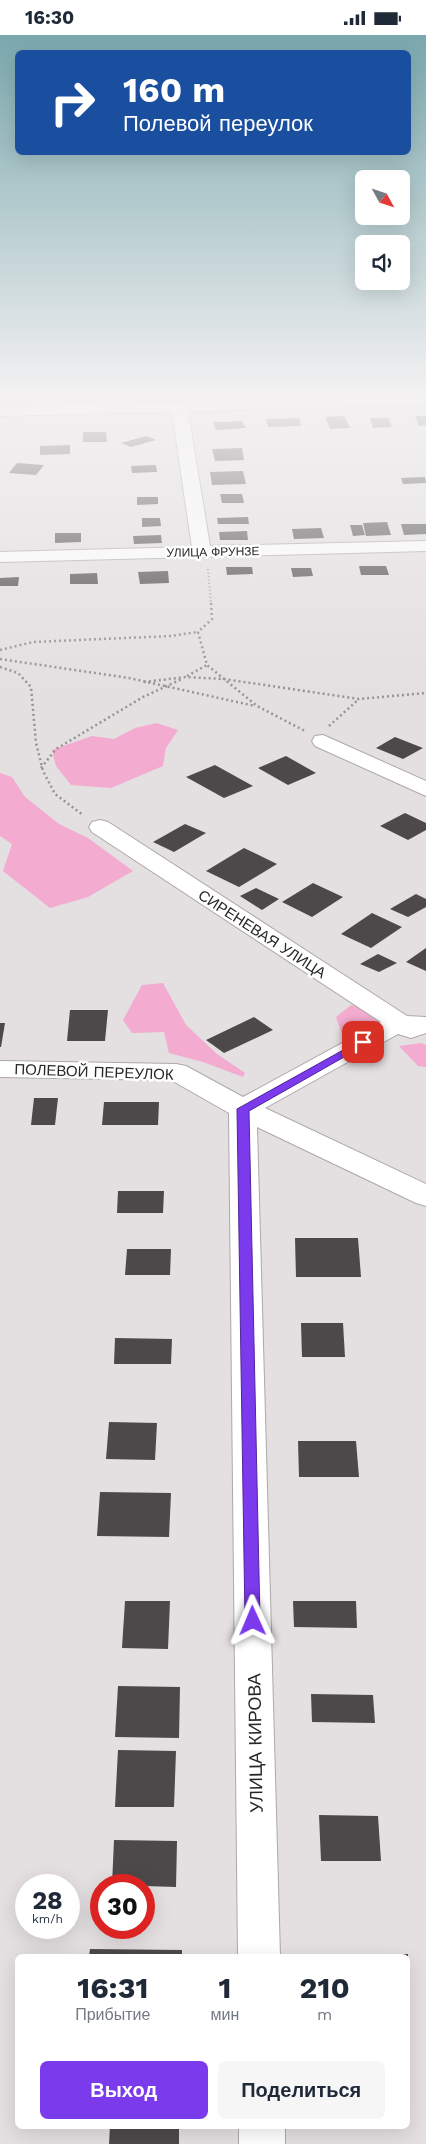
<!DOCTYPE html>
<html lang="ru">
<meta charset="utf-8">
<style>
:root{--surface:#fff;--page:#f6f6f7;--text:#1f2937;--muted:#747a83;--accent:#7c3aed}
body{margin:0;font-family:"Work Sans",sans-serif;background:var(--page);color:var(--text);height:100vh;display:flex;flex-direction:column;font-size:19px;white-space:nowrap}
*{box-sizing:border-box;margin:0}
p{font-size:16px;color:var(--muted)}
.icon{flex:none;width:28px;height:28px;fill:none;stroke:currentColor;stroke-width:2;stroke-linecap:round;stroke-linejoin:round}
.map{position:relative;flex:1;overflow:hidden}
.details{position:absolute;left:15px;top:1919px;width:395px;height:175px;display:flex;flex-direction:column;background:var(--surface);border-radius:8px;box-shadow:0 5px 20px #0002}
.details>*{flex:none}
.hud{position:absolute;left:15px;top:15px;width:396px;height:105px;border-radius:8px;box-shadow:0 5px 20px #0002;background:#1a4fa0;color:#fff;overflow:hidden}
.needle{width:32px;rotate:130deg}
.buttons{position:absolute;left:355px;top:135px;display:grid;gap:10px}
.buttons a{display:grid;place-items:center;width:55px;height:55px;border-radius:8px;background:var(--surface);box-shadow:0 5px 20px #0002;font-size:25px}
.speed{position:absolute;left:15px;top:1839px;display:flex;gap:10px;font-size:25px;font-weight:700;text-align:center}
.speed>*{display:grid;place-content:center;width:65px;height:65px;border-radius:50%;background:var(--surface);box-shadow:0 5px 20px #0002;line-height:1}
.speed small{font-size:12px;font-weight:400}
.speed .limit{border:8px solid #d22;background:#fff;color:#111}
.pin{position:absolute;display:grid;place-items:center;width:42px;height:42px;color:#fff;margin:-21px;border-radius:10px;box-shadow:0 2px 8px #0006}
.me{position:absolute;width:55px;margin:-28px;rotate:359deg;stroke-linejoin:round;filter:drop-shadow(0 0 4px #0008)}
.turn{display:flex;align-items:center;gap:18px;height:105px;padding:0 25px;font-size:22px}
.turn .icon{width:65px;height:65px;stroke-width:2.5}
.turn b{display:block;font-size:35px;line-height:42px}
.eta{display:flex;justify-content:space-evenly;align-items:center;height:85px;text-align:center}
.eta b{font-size:30px;font-weight:700;line-height:35px}
.action{display:flex;gap:10px;margin-top:auto;padding:10px 25px}
.action a{flex:1;height:58px;border-radius:8px;background:var(--accent);color:#fff;font-size:20px;font-weight:700;line-height:58px;text-align:center}
.action a+a{background:var(--page);color:var(--text)}
.status{display:flex;justify-content:space-between;align-items:center;height:35px;padding:0 25px;background:var(--surface);direction:ltr}
.status svg{height:14px;fill:currentColor}
.map>svg:first-child{display:block}
.green{fill:#f3abcf}
.building{fill:#4d494b}
.lines{fill:none;stroke-linecap:round;stroke-linejoin:round}
.minor-casing{stroke:#ada8aa;stroke-width:2}
.major-casing{stroke:#ada8aa;stroke-width:2}
.path-far1{stroke:#969394;stroke-width:2;stroke-dasharray:1 2.5;stroke-linecap:butt}
.path{stroke:#969394;stroke-width:2.5;stroke-dasharray:2 3;stroke-linecap:butt}
.minor{fill:#fff;fill-rule:evenodd}
.major{fill:#fff;fill-rule:evenodd}
.route{fill:#7c3aed;stroke:#51269a}
.labels{text-anchor:middle;dominant-baseline:central;stroke-width:5;stroke-linejoin:round;paint-order:stroke}
.far-street-label{font-size:12px;fill:#292728;stroke:#fff}
.street-label{font-size:15px;fill:#292728;stroke:#fff}
.near-street-label{font-size:18px;fill:#292728;stroke:#fff}
</style>
<div class="status"><b>16:30</b><svg viewBox="0 0 49 12"><path d="M0 12V9h3v3zM5 12V6h3v6zM10 12V3h3v9zM15 12V0h3v12zM26 1h20v11H26zM47 4h2v5h-2z"/></svg></div>
<div class="map">
<svg width="426" height="2109" viewBox="0 0 426 2109">
<rect width="100%" height="100%" fill="#e4dfe1"/>
<g class="green">
<path d="M157 688 178 695 166 713 163 731 111 753 71 750 56 731 52 715 92 701 114 704 135 693Z"/>
<path d="M0 738 12 742 25 762 59 789 88 803 133 836 88 862 50 873 3 836 12 809 0 801Z"/>
<path d="M163 948 186 990 217 1019 245 1038 243 1042 203 1027 169 1018 164 997 132 998 123 985 142 950Z"/>
<path d="M351 970 366 973 384 987 366 1001 342 999 336 982Z"/>
<path d="M421 1008 426 1010V1032L418 1031 399 1011Z"/>
</g>
<g class="building">
<path d="M344 381 350 393 330 394 325 382Z"/>
<path d="M415 381H426V390L419 391Z"/>
<path d="M299 383 301 391 268 392 266 384Z"/>
<path d="M370 383H388L392 392 373 393Z"/>
<path d="M225 387 242 386 246 393 216 395 213 387Z"/>
<path d="M83 397H106L107 407H83Z"/>
<path d="M146 401 156 405 131 412 121 408Z"/>
<path d="M70 410V419L40 420V411Z"/>
<path d="M242 413 244 425 215 426 212 414Z"/>
<path d="M17 428 44 430 36 440 9 438Z"/>
<path d="M156 430 157 437 132 438 131 431Z"/>
<path d="M243 436 246 449 212 450 210 437Z"/>
<path d="M425 442 426 448 403 449 401 443Z"/>
<path d="M220 459H242L244 468H222Z"/>
<path d="M137 462H158V469L137 470Z"/>
<path d="M248 482 249 489H218L217 483Z"/>
<path d="M142 483H160L161 491 142 492Z"/>
<path d="M387 487 391 500 366 501 363 488Z"/>
<path d="M401 489H426V499L404 500Z"/>
<path d="M350 490H362L365 500 353 501Z"/>
<path d="M321 493 324 503 294 504 292 494Z"/>
<path d="M247 496 248 505H220L219 497Z"/>
<path d="M55 498H81V507L55 508Z"/>
<path d="M161 500 162 508 134 509 133 501Z"/>
<path d="M359 531H386L389 540H361Z"/>
<path d="M226 532H252L253 539 227 540Z"/>
<path d="M291 533H311L313 541 293 542Z"/>
<path d="M168 536 169 548 140 549 138 537Z"/>
<path d="M97 538 98 549H70V539Z"/>
<path d="M19 542 18 551H0V543Z"/>
<path d="M395 702 423 713 403 724 376 713Z"/>
<path d="M286 721 316 738 288 750 258 733Z"/>
<path d="M215 730 253 751 224 763 186 742Z"/>
<path d="M405 778 426 788V795L408 805 380 791Z"/>
<path d="M185 789 206 798 174 817 153 807Z"/>
<path d="M244 813 277 829 239 852 206 836Z"/>
<path d="M313 848 343 862 312 882 282 867Z"/>
<path d="M256 853 279 864 262 875 240 861Z"/>
<path d="M416 859 426 864V872L408 882 390 874Z"/>
<path d="M372 878 402 892 371 913 341 899Z"/>
<path d="M426 913V936L406 927Z"/>
<path d="M378 919 397 928 379 937 360 929Z"/>
<path d="M70 975H108L105 1006H67Z"/>
<path d="M254 982 273 995 224 1018 206 1005Z"/>
<path d="M0 988H5L1 1012H0Z"/>
<path d="M34 1063H58L55 1090H31Z"/>
<path d="M104 1067H159L158 1090H102Z"/>
<path d="M118 1156H164L163 1178H117Z"/>
<path d="M295 1203H358L361 1242H296Z"/>
<path d="M127 1214H171L170 1240H125Z"/>
<path d="M301 1288H343L345 1322H302Z"/>
<path d="M115 1303 172 1304 171 1329H114Z"/>
<path d="M109 1387 157 1388 155 1425 106 1424Z"/>
<path d="M298 1406H356L359 1442H299Z"/>
<path d="M100 1457 171 1458 169 1502 97 1501Z"/>
<path d="M125 1566H170L168 1614 122 1613Z"/>
<path d="M293 1566H356L357 1593 294 1592Z"/>
<path d="M118 1651 180 1652 179 1703 115 1702Z"/>
<path d="M311 1659 373 1660 375 1688 312 1687Z"/>
<path d="M118 1715 176 1716 174 1772H115Z"/>
<path d="M319 1780 378 1781 381 1826H321Z"/>
<path d="M114 1805 177 1806 176 1852 112 1850Z"/>
<path d="M90 1914 182 1915V1921H89Z"/>
<rect x="304" y="1919" width="104" height="2"/>
<path d="M110 2091H179V2109H109Z"/>
</g>
<g class="lines">
<g class="minor-casing">
<g id="minor">
<path d="M142 356H264L257 361 95 368 87 363 95 358Z"/>
<path d="M179 366 187 371 210 511 426 506V516L0 527V517L192 512 171 371Z"/>
<path d="M323 700 426 746V761L315 711 312 706 315 701Z"/>
<path d="M100 785 108 787 407 981 426 982V998L411 1003 398 999 265 1073 426 1149V1171L416 1168 257 1092 280 1921H238L229 1078 171 1045 0 1042V1026L176 1029 186 1031 243 1062 381 987 92 797 89 792 92 787Z"/>
<rect x="239" y="2091" width="46" height="18"/>
</g>
</g>
<g class="major-casing">
<path id="major" d="M426 360V370L0 381V371Z"/>
</g>
<path class="path-far1" d="M208 534 211 569"/>
<g class="path">
<path d="M211 568 212 584 198 597 207 630 257 671 305 696"/>
<path d="M0 615 33 607 171 601 198 597"/>
<path d="M0 624 129 643 255 671"/>
<path d="M0 632 18 638 31 652 36 708 43 736 55 759 83 780"/>
<path d="M187 641 207 630"/>
<path d="M144 647 186 642 224 644 359 664 426 658"/>
<path d="M329 691 359 664"/>
<path d="M41 733 56 714 143 662 182 644"/>
</g>
<use href="#minor" class="minor"/>
<use href="#major" class="major"/>
</g>
<linearGradient id="sky" x2="0" y2="1"><stop stop-color="#7aa8ad"/><stop offset="0.55" stop-color="#f3f1f2"/><stop offset="1" stop-color="#f3f1f2" stop-opacity="0"/></linearGradient>
<rect width="426" height="652" fill="url(#sky)"/>
<path class="route" d="M363 1004 367 1005V1009L249 1076 260 1586 258 1591 253 1593 247 1591 245 1586 237 1074Z"/>
<g class="labels">
<g class="far-street-label">
<text transform="translate(213 517) rotate(-1)">УЛИЦА ФРУНЗЕ</text>
</g>
<g class="street-label">
<text transform="translate(262 899) rotate(33)">СИРЕНЕВАЯ УЛИЦА</text>
<text transform="translate(94 1037) rotate(2)">ПОЛЕВОЙ ПЕРЕУЛОК</text>
</g>
<g class="near-street-label">
<text transform="translate(255 1708) rotate(-91)">УЛИЦА КИРОВА</text>
</g>
</g>
</svg>
<div class="buttons">
<a><svg class="needle" viewBox="-14 -14 28 28"><path d="M0-13l5 13h-10z" fill="#e53935"/><path d="M0 13l5-13h-10z" fill="#747a83"/></svg></a>
<a><svg class="icon" aria-label="sound" viewBox="0 0 24 24"><path d="M4 9h4l5-4v14l-5-4H4zM17 9q2 3 0 6"/></svg></a>
</div>
<div class="speed"><div>28<small>km/h</small></div><div class="limit">30</div></div>
<div class="pin" style="left:363px;top:1007px;background:#d93025"><svg class="icon" aria-label="arrive" viewBox="0 0 24 24"><path d="M6 21V4h12l-3 4 3 4H6"/></svg></div>
<svg class="me" style="left:253px;top:1586px" viewBox="-20 -20 40 40"><path d="M0-17L14 15 0 8-14 15z" fill="#7c3aed" stroke="#fff" stroke-width="4"/></svg>
<div class="hud">
<div class="turn"><svg class="icon" aria-label="right" viewBox="0 0 24 24"><path d="M7 20v-9h11M14 6l5 5-5 5"/></svg><div><b>160 m</b>Полевой переулок</div></div>
</div>
<section class="details">
<div class="eta">
<div><b>16:31</b><p>Прибытие</p></div>
<div><b>1</b><p>мин</p></div>
<div><b>210</b><p>m</p></div>
</div>
<div class="action"><a>Выход</a><a>Поделиться</a></div>
</section>
</div>
